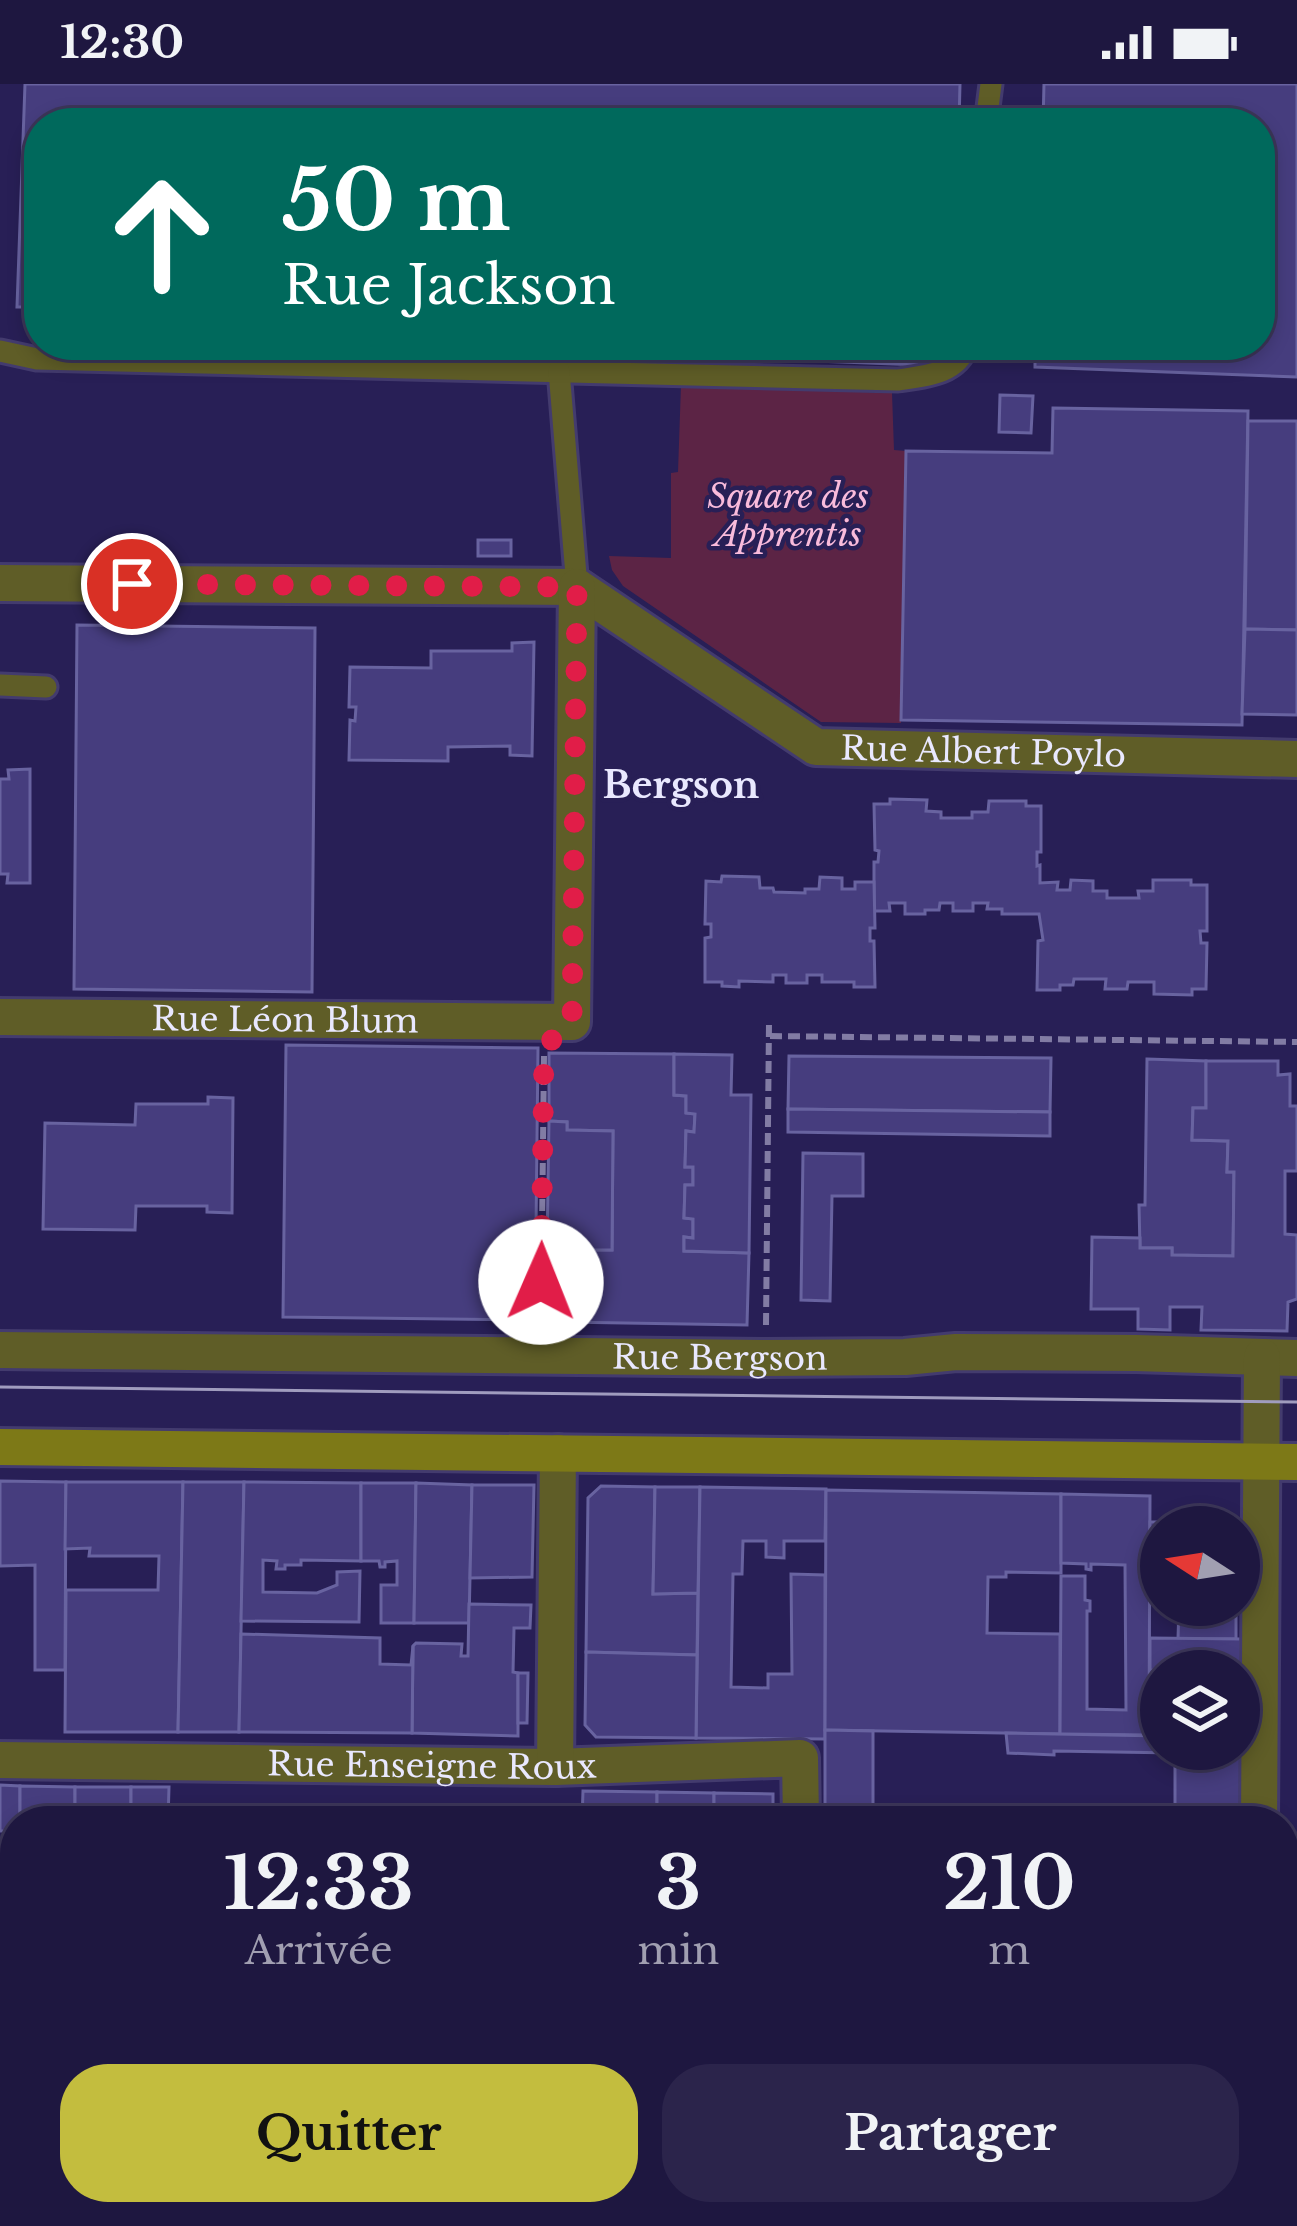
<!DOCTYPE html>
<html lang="fr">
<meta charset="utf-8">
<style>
:root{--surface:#1e1740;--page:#2b244b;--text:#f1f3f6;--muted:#a19fb1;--line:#3c3659;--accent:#c3bd3e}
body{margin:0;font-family:"Libre Baskerville",serif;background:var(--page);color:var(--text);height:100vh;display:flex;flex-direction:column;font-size:45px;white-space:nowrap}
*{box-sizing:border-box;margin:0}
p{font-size:39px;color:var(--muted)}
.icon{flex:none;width:66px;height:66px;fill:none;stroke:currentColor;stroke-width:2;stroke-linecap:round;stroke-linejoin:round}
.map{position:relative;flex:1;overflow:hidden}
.details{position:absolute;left:0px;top:1722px;width:1299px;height:420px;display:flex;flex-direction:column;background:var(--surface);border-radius:48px 48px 0 0;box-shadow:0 6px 18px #0003,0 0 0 3px var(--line)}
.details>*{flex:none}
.hud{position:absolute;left:24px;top:24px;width:1251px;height:252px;border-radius:48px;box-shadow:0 6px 18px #0003,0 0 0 3px var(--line);background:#00695c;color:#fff;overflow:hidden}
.needle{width:78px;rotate:282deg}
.tools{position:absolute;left:1140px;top:1422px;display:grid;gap:24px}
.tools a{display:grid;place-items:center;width:120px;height:120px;border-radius:50%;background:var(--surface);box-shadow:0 6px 18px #0003,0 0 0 3px var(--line);font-size:60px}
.pin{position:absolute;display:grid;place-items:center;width:102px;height:102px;color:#fff;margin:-51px;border:6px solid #fff;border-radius:50%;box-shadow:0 3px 12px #0007}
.me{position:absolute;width:132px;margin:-66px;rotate:1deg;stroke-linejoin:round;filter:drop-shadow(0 0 9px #0008)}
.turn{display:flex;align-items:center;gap:42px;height:252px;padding:0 60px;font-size:54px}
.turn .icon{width:156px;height:156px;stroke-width:2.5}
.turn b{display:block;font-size:84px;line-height:102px}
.eta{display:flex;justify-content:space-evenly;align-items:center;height:204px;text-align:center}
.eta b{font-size:72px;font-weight:700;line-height:84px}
.button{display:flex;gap:24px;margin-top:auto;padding:24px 60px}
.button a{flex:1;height:138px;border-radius:48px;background:var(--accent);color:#111;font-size:48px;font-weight:700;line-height:138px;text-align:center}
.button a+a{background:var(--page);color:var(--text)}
.status{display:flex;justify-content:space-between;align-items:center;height:84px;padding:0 60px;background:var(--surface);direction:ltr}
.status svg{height:33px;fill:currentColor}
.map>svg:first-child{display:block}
.green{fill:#5c2445}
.building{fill:#463d7e;stroke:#6863a0;stroke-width:3}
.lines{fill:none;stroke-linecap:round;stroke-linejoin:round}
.lane-casing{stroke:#433b6e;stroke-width:27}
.street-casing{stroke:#433b6e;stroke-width:42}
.secondary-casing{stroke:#433b6e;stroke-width:42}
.path{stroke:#827ca4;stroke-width:6;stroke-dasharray:12 6;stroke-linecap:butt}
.lane{stroke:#5f5d27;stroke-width:21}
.street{stroke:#5f5d27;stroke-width:36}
.secondary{stroke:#7d7917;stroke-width:36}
.tram{stroke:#a09cbe;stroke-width:3}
.route{stroke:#e11d48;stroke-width:21;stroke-dasharray:0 37.8}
.labels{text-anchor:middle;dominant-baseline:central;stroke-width:9;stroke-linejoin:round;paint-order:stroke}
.park-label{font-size:33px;font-style:italic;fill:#f9bbdb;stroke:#281f56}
.street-label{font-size:33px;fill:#e9e8fe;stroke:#281f56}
.neighbourhood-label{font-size:36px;font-weight:bold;fill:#e9e8fe;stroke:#281f56}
</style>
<div class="status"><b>12:30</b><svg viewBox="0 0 49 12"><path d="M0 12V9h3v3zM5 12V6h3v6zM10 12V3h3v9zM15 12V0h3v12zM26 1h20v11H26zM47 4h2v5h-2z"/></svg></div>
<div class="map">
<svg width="1297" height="2142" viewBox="0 0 1297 2142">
<rect width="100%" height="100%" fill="#281f56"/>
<path class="green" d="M681 301 892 309 894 366 906 367 901 639 821 638 623 502 612 486 609 472 671 474V389L678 388Z"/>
<g class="building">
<path d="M25 0H960L959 39H39V223H17Z"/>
<path d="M1044 0H1297V293L1035 283V261H1260V39H1043Z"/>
<path d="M559 261H920L919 281 559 267Z"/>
<path d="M1000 311 1033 312 1031 349 999 348Z"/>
<path d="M1053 324 1248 327 1242 641 901 636 906 367 1052 369Z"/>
<path d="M1248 337H1297V546L1245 545Z"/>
<rect x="478" y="456" width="33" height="16"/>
<path d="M77 541 315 544 312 908 74 905Z"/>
<path d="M1245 545 1297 546V631L1242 630Z"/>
<path d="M534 558 532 672 510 671V662L448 663V677L349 676 350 636 355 637 356 623H349L350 583 431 584V567H512V559Z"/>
<path d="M30 685V799H7L8 790H0V695H9L8 686Z"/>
<path d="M890 715 927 716 926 727 941 728V734H972V728H988L989 717H1026V722H1041V768H1037V782L1040 781V799L1058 798 1057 806H1070L1071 796 1093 797V807H1107V814H1139L1138 807H1153V796H1191V801H1207V847H1200L1201 859H1207L1206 905H1192V911L1154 910V898H1128L1127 905H1105L1106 895H1074L1073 901H1060V906H1037L1038 857 1043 856 1039 830H1002V825H987L988 819H973V827H953V819H940L939 826H925V830H905V819H889L890 827H874V778H878L879 767 875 766 874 720H890Z"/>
<path d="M722 792 759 793 760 804H773L774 808 805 809V805H819L820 793 842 794V805H855V798H874L875 844H870V857H874L875 903H854V898H822V891H807V899H786V891H773V898L739 897V903L722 902V898H705V854L711 853V840H705L706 797 721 798Z"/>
<path d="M286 961 538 964 535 1236 283 1233Z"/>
<path d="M549 969 674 970V1011L686 1012V1029L695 1030 694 1048 686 1047 685 1083H693V1101H685L684 1134 693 1135V1154L684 1153V1167L749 1169 747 1241 564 1238V1231H546L547 1166H612L613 1047 567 1046V1038L549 1037Z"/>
<path d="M674 970 732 971 731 1011H751L749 1169 684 1167V1153L693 1154V1135L684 1134 685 1101H693V1083H685L686 1047 694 1048 695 1030 686 1029V1012L674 1011Z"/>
<path d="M789 972 1051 974 1050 1028 788 1025Z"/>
<path d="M1147 975 1206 977V1024H1193L1192 1056 1228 1057 1227 1088H1234L1233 1172 1172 1171V1164H1140L1139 1121H1145Z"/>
<path d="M1206 977H1278V991L1290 990V1022H1297V1087H1285V1150L1297 1151V1215L1288 1218 1287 1247 1201 1246 1202 1223H1170V1246L1138 1245V1225H1091L1092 1153 1140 1154V1164H1172V1171L1233 1172 1234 1088H1227L1228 1057 1192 1056 1193 1024H1206Z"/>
<path d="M208 1013 233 1014 232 1129 207 1128V1122H136L135 1146 43 1145 45 1039 135 1041 136 1020H208Z"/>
<path d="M788 1025 1050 1028V1052L788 1048Z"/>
<path d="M549 1037 567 1038V1046L613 1047 612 1166H547Z"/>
<path d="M803 1069 863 1070V1112H832L830 1217 801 1216Z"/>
<path d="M0 1397 66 1398 65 1586H35V1481L0 1482Z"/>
<path d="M66 1398H183L178 1648H65L66 1506H158L159 1472H89L90 1464 65 1465Z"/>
<path d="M183 1398H244L239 1648H178Z"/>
<path d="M244 1398 361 1399V1477L301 1476V1481H285V1485H276L277 1477 263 1476V1508L317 1509 337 1501V1488L360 1487 359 1538 241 1537Z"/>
<path d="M361 1399H416L414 1539H381V1501H397V1477L385 1478V1483H380L379 1477H361Z"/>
<path d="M416 1399 472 1401 469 1539H414Z"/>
<path d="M472 1401H534L532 1493 470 1494Z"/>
<path d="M601 1402 655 1403 653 1510 698 1509 697 1571 586 1568 588 1414Z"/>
<path d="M655 1403H700L698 1509 653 1510Z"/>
<path d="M700 1403 826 1405 825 1457H784V1474L766 1473V1457H743L742 1490H733L731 1603 768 1604V1590H792L791 1490 825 1491V1655L696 1654Z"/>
<path d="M826 1406 1061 1410V1489L1006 1488V1493H988L987 1549 1060 1550V1650L825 1646Z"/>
<path d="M1061 1410 1150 1412 1149 1651 1060 1650 1061 1492H1085V1516L1090 1517V1527H1087V1625L1126 1626 1125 1481 1091 1480V1486L1086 1485V1480L1061 1479Z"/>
<path d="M1150 1438H1228L1232 1443H1161V1499H1150Z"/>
<path d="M469 1520 531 1521 530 1544H514L513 1588 518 1589V1652L412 1649 413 1562 416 1559 462 1560 461 1572H468Z"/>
<path d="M1179 1521H1236V1555H1178Z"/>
<path d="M241 1550 380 1554V1580L411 1581 413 1562 412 1649 239 1648Z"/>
<path d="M1150 1554 1241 1555V1654L1239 1587 1150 1586Z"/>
<path d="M586 1568 697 1571 696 1654 596 1653 585 1641Z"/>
<path d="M518 1589H528L527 1639H518Z"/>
<path d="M1149 1622H1161V1652L1149 1651Z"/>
<path d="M825 1646 873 1647V1737H825Z"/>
<path d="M1006 1649 1161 1652V1665H1239L1241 1654V1737H1175V1669L1054 1667V1671L1008 1669Z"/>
<path d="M0 1701 20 1702V1737H15V1770H8V1752L12 1753V1747H0Z"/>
<path d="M20 1702 75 1703V1737H20Z"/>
<rect x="75" y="1703" width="56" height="34"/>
<path d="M131 1703H169L168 1737H131Z"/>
<path d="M583 1707 657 1708V1737H582Z"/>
<path d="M657 1708 714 1709V1737H657Z"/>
<path d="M714 1709 773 1710V1737H714Z"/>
<path d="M1297 1799V1851L1286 1850V1800Z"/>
<path d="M15 1818V1880H0V1819Z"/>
<rect x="0" y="2033" width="15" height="61"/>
<path d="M810 2127H856L852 2138Z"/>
<path d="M1075 2127H1192L1188 2142H1116L1074 2129Z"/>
</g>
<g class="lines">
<g class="lane-casing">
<g id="lane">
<path d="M986 39 991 0"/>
<path d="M0 267 37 275 898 296C926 292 957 290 967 261"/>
<path d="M559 287 577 503"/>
<path d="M0 601 46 603"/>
</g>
</g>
<g class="street-casing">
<g id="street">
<path id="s1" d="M0 499 577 503 816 663 1297 675"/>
<path id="s2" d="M0 933 572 938 577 503"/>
<path id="s3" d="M0 1266 765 1274 905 1273 956 1268 1136 1269 1297 1274"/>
<path id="s4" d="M0 1676 555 1683 800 1674 801 1737"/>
<path d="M555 1683 558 1369"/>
<path d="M1259 1737 1262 1273"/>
<path d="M0 1897H15"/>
<path d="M0 2115 15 2116"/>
<path d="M535 2127 609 2142"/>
<path d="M704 2142 744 2136 772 2142"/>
<path d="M1248 2142 1252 2127"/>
</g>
</g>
<g class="secondary-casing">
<path id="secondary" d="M0 1363 1297 1378"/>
</g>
<g class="path">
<path d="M770 952 1297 958"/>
<path d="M541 1235 544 972"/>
<path d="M766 1241 769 939"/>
</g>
<use href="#lane" class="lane"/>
<use href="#street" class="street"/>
<use href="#secondary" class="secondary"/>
<path class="tram" d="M0 1303 1297 1318"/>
</g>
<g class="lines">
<path class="route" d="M132 500 577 503 572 938 544 963 541 1198"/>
</g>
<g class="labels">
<g class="park-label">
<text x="788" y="412">Square des<tspan x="788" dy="38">Apprentis</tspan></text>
</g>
<g class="street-label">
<text stroke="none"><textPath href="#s1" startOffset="1032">Rue Albert Poylo</textPath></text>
<text stroke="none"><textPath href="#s2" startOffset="285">Rue Léon Blum</textPath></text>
<text stroke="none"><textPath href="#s3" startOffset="720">Rue Bergson</textPath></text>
<text stroke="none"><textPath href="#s4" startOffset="432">Rue Enseigne Roux</textPath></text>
</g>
<g class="neighbourhood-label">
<text x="681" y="701">Bergson</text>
</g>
</g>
</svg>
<div class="tools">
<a><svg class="needle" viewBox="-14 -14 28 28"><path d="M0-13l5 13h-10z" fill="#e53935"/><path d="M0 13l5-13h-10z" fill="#a19fb1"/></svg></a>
<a><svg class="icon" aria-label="layers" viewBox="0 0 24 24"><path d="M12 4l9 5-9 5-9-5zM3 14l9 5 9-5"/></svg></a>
</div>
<div class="pin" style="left:132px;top:500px;background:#d93025"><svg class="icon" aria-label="arrive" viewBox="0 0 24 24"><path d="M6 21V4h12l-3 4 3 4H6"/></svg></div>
<svg class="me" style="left:541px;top:1198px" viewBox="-20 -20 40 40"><circle r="19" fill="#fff"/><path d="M0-13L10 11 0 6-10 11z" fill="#e11d48"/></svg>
<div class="hud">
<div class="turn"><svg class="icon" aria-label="ahead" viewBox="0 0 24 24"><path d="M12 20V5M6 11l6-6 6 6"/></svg><div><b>50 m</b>Rue Jackson</div></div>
</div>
<section class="details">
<div class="eta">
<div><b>12:33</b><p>Arrivée</p></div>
<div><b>3</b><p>min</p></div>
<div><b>210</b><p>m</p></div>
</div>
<div class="button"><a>Quitter</a><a>Partager</a></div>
</section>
</div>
